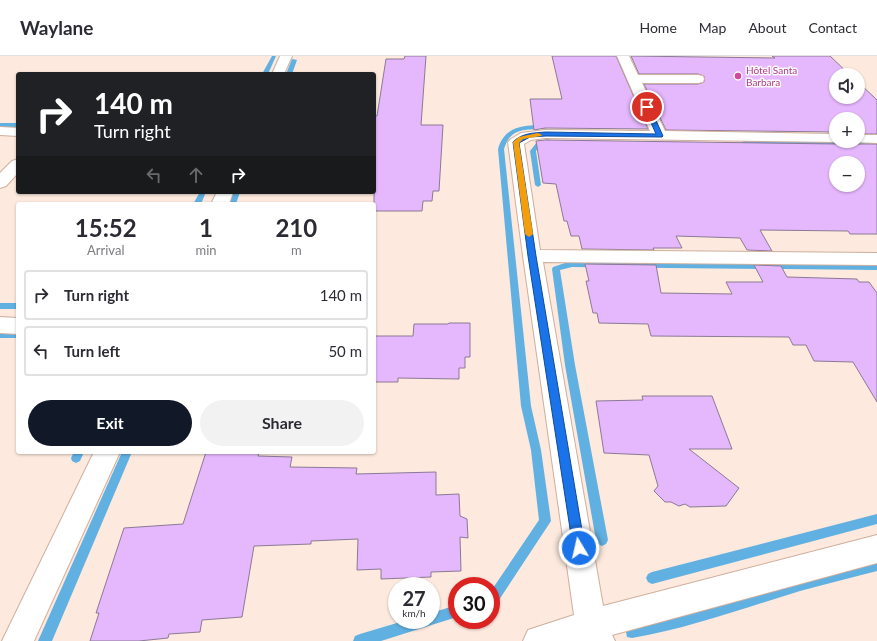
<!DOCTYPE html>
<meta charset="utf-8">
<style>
:root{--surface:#fff;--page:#f2f2f3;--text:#2b2b33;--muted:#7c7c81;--line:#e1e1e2;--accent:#111827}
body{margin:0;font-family:Lato,sans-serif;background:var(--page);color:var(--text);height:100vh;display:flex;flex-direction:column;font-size:15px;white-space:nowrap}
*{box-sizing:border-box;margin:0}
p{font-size:13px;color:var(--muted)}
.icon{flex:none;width:22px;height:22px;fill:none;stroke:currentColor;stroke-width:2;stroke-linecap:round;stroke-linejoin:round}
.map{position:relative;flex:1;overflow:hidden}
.details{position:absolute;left:16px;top:146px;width:360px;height:252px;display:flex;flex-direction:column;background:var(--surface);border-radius:4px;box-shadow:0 1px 3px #0004}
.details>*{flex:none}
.banner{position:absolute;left:16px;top:16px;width:360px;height:122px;border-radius:4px;box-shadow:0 1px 3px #0004;background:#202124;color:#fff;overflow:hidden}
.controls{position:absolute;left:829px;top:12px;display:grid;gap:8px}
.controls a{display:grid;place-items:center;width:36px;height:36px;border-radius:50%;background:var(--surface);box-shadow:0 1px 3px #0004;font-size:20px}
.speed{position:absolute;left:388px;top:521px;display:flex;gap:8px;font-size:20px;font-weight:700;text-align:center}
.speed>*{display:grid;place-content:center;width:52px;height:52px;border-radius:50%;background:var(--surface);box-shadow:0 1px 3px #0004;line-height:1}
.speed small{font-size:10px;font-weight:400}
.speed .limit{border:6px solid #d22;background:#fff;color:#111}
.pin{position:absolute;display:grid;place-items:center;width:34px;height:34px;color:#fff;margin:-17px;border:2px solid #fff;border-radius:50%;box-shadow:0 1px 4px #0007}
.me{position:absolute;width:44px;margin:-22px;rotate:351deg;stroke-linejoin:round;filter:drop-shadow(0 0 3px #0008)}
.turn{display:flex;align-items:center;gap:14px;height:84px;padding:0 12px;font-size:18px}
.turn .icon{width:52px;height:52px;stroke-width:2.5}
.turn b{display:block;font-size:28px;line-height:34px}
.lanes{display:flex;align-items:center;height:38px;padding:0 12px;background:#0003;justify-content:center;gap:20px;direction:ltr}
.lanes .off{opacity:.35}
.eta{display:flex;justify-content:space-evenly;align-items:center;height:68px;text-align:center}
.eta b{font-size:24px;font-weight:700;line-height:28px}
.action{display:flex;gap:8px;margin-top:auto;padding:8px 12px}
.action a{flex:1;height:46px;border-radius:24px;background:var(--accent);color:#fff;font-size:16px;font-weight:700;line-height:46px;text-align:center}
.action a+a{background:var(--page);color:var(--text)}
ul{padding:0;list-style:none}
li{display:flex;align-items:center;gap:12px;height:50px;margin:0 8px 6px;padding:0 4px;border:2px solid var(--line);border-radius:4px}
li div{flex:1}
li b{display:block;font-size:15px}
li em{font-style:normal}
header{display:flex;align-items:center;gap:24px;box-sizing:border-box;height:56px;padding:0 20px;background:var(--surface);border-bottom:1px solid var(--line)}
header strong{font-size:19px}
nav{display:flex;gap:22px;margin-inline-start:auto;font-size:14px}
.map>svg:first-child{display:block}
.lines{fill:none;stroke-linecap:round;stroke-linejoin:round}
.stream{fill:#61b0e2;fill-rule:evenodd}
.building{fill:#e5b7fd;stroke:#8b7a95;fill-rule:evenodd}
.minor-casing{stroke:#cfaf9d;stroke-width:2}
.minor{fill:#fff;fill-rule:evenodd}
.route{fill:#1a73e8;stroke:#114b97}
.slow{fill:#f59e0b}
.hotel-dot{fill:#d1479c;stroke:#fafafa;stroke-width:1.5}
.labels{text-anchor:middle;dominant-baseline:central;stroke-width:3;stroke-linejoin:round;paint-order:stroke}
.far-hotel-label{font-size:10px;fill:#b23c85;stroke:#fafafa;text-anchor:start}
</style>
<header>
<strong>Waylane</strong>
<nav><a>Home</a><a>Map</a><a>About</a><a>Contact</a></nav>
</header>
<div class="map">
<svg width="877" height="585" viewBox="0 0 877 585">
<rect width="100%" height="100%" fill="#fde9dd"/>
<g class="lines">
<g class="stream">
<path d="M272 0H276L268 18H262Z"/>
<path d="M292 3 297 4 292 18H286Z"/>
<rect x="0" y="67" width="18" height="4"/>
<path d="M546 69 548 70V72C529 75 511 69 504 93L531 350 541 394 551 465 497 547 491 550V535L539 464 531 394 521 350 498 93C505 69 525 69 546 69Z"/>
<path d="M548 83 550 84V86L541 88 536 95 541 129 538 131 535 129 530 95 537 86Z"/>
<path d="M744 85 877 86V90L742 88 741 87Z"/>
<path d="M200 136H206L201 148H193Z"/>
<path d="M234 136H240L236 148H228Z"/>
<path d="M571 205 877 208V214L572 211 560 214 575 309 608 484 606 488 602 490 598 488 596 484 565 309 552 213 553 211Z"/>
<rect x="0" y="247" width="18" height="6"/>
<rect x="0" y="276" width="18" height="6"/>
<path d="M74 396H84L80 405 76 407 72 405 71 402Z"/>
<path d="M122 396H132L52 585H38Z"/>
<path d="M877 458V468L652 528 648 526 646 522 648 518 652 516Z"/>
<path d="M877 503V515C851 522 825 528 800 535 744 552 690 572 632 582L627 581 626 576 627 571 632 570 693 556 802 523Z"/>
<path d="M457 549V561L381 585H353L355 580 360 578 407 564H431V557Z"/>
</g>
</g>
<g class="building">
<path d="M405 0H426L421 69H443L439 135H433L432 145H423L422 155H374V60H377L386 3H404Z"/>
<path d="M552 0H616L648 73 545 72 534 74 530 43H562Z"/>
<path d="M631 0 775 2 772 0H830L850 19H836V41H858V26L877 44V78H858V63H836V76L666 74 644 28H698L704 26V20L698 18H639Z"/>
<path d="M545 84 836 88 842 85H850L853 88H877V178H850L848 175 760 174 772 195 747 194 740 182 676 180 682 192H653L654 194 582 193 579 180H571L567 165H564L556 128 543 127 536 85ZM836 107H858V129H836Z"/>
<path d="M585 208 656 209 661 237 732 238 726 226H763L754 209 781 210 787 221 857 223 859 226H869L877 237V346L853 306 814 305 806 289H793L789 281 651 280 648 268 599 267 597 257H593L586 225H589Z"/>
<path d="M449 267H470V301H465V312H459V323L398 322V326H374V280H413L414 268H448Z"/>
<path d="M642 340H712L732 393H689L739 432 726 450 690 451 685 448 679 450 671 446H665L654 435 658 430 649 399 604 397 596 345 643 344Z"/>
<path d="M206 396H259L258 400 292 401 290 411 357 412 356 418 436 416V439L459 438 460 460 467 463 468 482 460 481 461 515 431 516V521L381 523V513L357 514 358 483 311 485V488L254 490 242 561 202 564 200 576 169 578 168 582 139 585H90L99 557H96L124 472 183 468Z"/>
</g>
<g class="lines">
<g class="minor-casing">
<g id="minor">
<path d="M280 0H292L284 18H272Z"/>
<path d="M617 0H629L638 19H698L703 20 704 23 703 26 698 27H642L665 75 836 78V85H841L836 86 545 82 531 84 524 88 540 194 877 197V209L543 206 603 550 877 479V507L612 579 615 585H523L528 574 574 559 523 200 508 86 511 83 521 77 545 74 650 75Z"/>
<path d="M0 71 18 72V80L0 79Z"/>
<path d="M858 79H877V87L853 86 852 85H858Z"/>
<path d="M18 103V117L6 130 0 132V117L12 105Z"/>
<path d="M217 136H233L229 148H211Z"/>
<path d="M0 261 18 262V278L0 277Z"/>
<path d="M94 396H120L34 585H2Z"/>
</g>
</g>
<use href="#minor" class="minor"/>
</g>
<path class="route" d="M645 50 650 51 663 80 662 81 546 80 530 81 519 87 536 200 585 492 583 496 579 498 574 496 573 492 528 200 513 86C522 77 533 77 546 76L656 78 644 51Z"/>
<path class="slow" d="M538 77 542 79 541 80 523 83 519 87 533 178 529 181 525 178 513 86 519 81Z"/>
<circle class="hotel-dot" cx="738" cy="20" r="4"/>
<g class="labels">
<g class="far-hotel-label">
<text x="746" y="14">Hôtel Santa<tspan x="746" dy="12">Barbara</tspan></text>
</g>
</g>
</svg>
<div class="controls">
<a><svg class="icon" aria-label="sound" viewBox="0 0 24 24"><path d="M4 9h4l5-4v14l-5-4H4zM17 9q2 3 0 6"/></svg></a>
<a>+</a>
<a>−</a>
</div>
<div class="speed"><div>27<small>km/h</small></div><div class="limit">30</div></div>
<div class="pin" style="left:647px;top:51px;background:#d93025"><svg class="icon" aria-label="arrive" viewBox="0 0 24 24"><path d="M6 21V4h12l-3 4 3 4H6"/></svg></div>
<svg class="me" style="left:579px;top:492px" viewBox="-20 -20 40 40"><circle r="17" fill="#1a73e8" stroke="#fff" stroke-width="3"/><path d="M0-11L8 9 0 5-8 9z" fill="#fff"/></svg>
<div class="banner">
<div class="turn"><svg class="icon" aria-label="right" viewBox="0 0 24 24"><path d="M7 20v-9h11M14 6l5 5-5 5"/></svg><div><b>140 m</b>Turn right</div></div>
<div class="lanes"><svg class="icon off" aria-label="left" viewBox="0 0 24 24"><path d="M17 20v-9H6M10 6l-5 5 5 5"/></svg><svg class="icon off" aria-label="ahead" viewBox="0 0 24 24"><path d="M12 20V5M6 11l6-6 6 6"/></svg><svg class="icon" aria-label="right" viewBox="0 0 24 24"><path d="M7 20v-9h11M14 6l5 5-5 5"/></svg></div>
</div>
<section class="details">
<div class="eta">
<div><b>15:52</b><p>Arrival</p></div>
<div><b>1</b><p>min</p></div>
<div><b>210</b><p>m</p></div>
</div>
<ul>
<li><svg class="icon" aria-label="right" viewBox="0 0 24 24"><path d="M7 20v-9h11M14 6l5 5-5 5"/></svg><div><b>Turn right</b></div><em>140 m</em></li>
<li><svg class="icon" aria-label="left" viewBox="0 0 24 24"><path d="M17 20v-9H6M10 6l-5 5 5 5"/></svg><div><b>Turn left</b></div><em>50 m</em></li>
</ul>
<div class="action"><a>Exit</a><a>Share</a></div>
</section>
</div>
